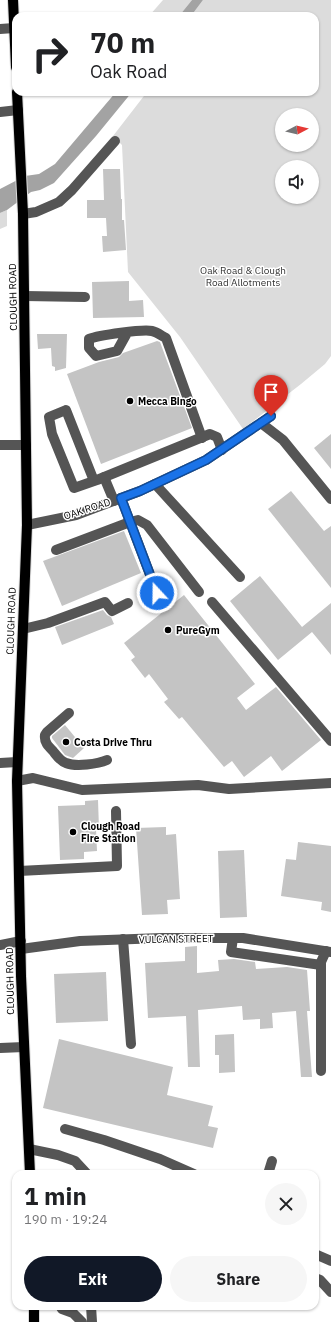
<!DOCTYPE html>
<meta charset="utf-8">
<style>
:root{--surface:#fff;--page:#f6f6f6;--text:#202124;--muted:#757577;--accent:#111827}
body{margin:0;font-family:"IBM Plex Sans",sans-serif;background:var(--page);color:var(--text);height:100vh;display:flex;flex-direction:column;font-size:15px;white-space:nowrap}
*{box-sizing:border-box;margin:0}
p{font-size:13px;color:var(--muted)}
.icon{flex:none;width:22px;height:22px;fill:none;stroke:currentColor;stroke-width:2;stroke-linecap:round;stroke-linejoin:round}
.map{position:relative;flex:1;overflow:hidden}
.side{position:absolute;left:12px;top:1170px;width:307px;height:140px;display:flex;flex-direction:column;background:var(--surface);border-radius:12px;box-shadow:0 1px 3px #0004}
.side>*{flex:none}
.guide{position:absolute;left:12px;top:12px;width:307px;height:84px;border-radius:12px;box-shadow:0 1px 3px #0004;background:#fff;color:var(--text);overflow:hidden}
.needle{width:26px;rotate:83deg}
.fabs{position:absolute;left:275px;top:108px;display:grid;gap:8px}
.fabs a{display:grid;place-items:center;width:44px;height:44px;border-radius:50%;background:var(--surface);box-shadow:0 1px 3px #0004;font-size:20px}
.pin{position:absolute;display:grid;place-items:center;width:34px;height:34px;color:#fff;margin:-41px -17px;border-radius:50% 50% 50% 0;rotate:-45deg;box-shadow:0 0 4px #0007}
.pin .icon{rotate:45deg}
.me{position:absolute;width:44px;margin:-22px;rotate:339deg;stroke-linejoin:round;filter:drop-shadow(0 0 3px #0008)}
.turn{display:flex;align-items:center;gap:14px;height:84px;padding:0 12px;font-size:18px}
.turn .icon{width:52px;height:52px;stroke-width:2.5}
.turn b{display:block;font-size:28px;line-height:34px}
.round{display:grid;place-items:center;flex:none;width:42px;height:42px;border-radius:21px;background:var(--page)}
.headline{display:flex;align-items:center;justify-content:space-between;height:68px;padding:0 12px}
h1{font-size:24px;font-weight:700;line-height:30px}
.action{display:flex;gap:8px;margin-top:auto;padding:8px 12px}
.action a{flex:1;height:46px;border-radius:24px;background:var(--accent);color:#fff;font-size:16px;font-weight:700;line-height:46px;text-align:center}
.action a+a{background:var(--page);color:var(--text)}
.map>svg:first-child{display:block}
.green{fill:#dcdcdc;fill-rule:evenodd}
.water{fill:#a3a3a3}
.building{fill:#c4c4c4}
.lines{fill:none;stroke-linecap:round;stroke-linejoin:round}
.major-casing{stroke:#dbdbdb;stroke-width:12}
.minor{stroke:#555;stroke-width:10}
.major{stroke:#000;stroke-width:10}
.route-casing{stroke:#114b97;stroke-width:10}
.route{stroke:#1a73e8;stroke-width:7}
.poi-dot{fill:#000;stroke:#fff;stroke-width:1.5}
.labels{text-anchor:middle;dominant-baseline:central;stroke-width:3;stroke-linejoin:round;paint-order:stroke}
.park-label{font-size:10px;fill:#333;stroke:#fff}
.street-label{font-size:10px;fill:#000;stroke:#fff}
.poi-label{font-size:10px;font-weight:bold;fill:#000;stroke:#fff;text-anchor:start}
</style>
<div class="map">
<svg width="331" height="1322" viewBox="0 0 331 1322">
<rect width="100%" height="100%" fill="#fff"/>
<g class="green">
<path d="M163 0H192L179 16H149Z"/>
<path d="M203 0H331V356L325 364 301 384 243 429 180 337 128 272 122 145 113 136 147 92H315V16H191ZM282 115H312V145H282ZM282 167H312V197H282Z"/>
<path d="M7 210V226L0 229V213Z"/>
</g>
<g class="water">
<path d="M192 0H203L191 16H179Z"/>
<path d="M116 92H132L96 136 54 183 40 190 31 192 7 210 0 213V189L25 176 39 174 55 164Z"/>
</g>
<g class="building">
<path d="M103 169H120L121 199H122V220H124L126 250 103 252 102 236H107L106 218H87V200H104Z"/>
<path d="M129 281V301L143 300 144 317 93 318 92 282Z"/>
<path d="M37 334H67L66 368 55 371V367L52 366 51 348 38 349Z"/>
<path d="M157 341 160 342 192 428 101 464 67 374 99 362 119 357 123 353Z"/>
<path d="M331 434V469L314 448Z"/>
<path d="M291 491 324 531 331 526V588L268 509Z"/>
<path d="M124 531 141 573 62 606 43 561Z"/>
<path d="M260 576 302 627 331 603V655L312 632 278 660 230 601Z"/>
<path d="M184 595 255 684 237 698 246 710 276 687 321 740 282 771 271 756 244 777 232 761 224 767 182 717 179 719 164 702 168 699 149 674 145 678 131 660 135 657 124 643Z"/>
<path d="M103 610 107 615 111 617 114 624 62 645 55 627Z"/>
<path d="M65 725 84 748 73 758 65 755 52 738V736Z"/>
<path d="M98 800 99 829H96L97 851 84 852V859L60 860 58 806 85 805V801Z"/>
<path d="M166 827V835L176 834 180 899 167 900 168 914 142 915 136 828Z"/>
<path d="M298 842 331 846V912L321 910 322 902 281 896 286 859 296 860Z"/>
<path d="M244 850 247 917 220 918 218 851Z"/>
<path d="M197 946V973L219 971 218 960 234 959 255 962 256 969 287 967 307 970 310 1011H307L312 1077H301L296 1011 272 1013 273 1028 260 1029V1019L243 1020 242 1006 198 1010 200 1067H188L186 1016 148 1018 145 963 185 961V947Z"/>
<path d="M106 972 108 1021 56 1023 54 974Z"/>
<path d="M234 1034 235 1072 219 1073V1055H215V1035Z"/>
<path d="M59 1039 173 1067 167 1095 213 1106 208 1126 218 1128 213 1148 43 1108Z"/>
</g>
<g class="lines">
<g class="major-casing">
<g id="major">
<path d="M13 0 16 67"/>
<path d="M17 92 23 214 27 525 17 781 21 976 30 1174"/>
<path d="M34 1306V1322"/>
</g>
</g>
<g class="minor">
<path d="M0 29 14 28"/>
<path d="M0 112 18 110"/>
<path d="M23 214 36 212 59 202 72 190 115 141"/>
<path d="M25 296 85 297"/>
<path d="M127 333 117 351 96 356 89 348V339C99 335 143 329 152 331 157 332 162 336 166 338L202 438"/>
<path d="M261 423 283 440 331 499"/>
<path d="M0 445H26"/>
<path d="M104 477 114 501"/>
<path d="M94 481 66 410 49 417 52 434 74 488 94 481 97 480 210 434 217 437 222 450"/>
<path d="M155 484 240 577"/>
<path d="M121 498 157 593"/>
<path d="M27 525 76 515 140 491 206 460 271 416"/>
<path d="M56 550 130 522 138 520 147 525 199 592"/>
<path d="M212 602 331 741"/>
<path d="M23 629 48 623 105 602 112 611 128 603"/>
<path d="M69 713 47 732 45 735C44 742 48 746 53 751 57 756 60 761 66 763 76 767 98 764 107 760"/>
<path d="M0 763 17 762"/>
<path d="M17 781 33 778 82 790 198 785 229 789 331 783"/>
<path d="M19 871 117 866 116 811"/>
<path d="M233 938 231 952 321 965"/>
<path d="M123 939 131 1044"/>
<path d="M0 945 21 941"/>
<path d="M21 949 80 941 162 938H243L331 952"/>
<path d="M0 1048 24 1047"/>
<path d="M321 1071V962L326 951"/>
<path d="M65 1129 104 1140 160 1159 194 1174"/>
<path d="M29 1149 58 1155 75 1161 87 1174"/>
<path d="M268 1174 272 1161"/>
<path d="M315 1254 331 1261"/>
<path d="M315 1278 320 1280 331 1292"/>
<path d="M60 1306 62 1309 73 1313 82 1322"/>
<path d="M91 1306 92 1322"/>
</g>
<use href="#major" class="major"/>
</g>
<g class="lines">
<g class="route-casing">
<path id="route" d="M157 593 121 498 140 491 206 460 271 416"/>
</g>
<use href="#route" class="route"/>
</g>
<g class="poi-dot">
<circle cx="130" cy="401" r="4"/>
<circle cx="168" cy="630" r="4"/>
<circle cx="66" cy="742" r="4"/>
<circle cx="73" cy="832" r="4"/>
</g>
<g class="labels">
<g class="park-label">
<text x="243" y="270">Oak Road &amp; Clough<tspan x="243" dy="12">Road Allotments</tspan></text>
</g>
<g class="street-label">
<text transform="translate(13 297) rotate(-91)">CLOUGH ROAD</text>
<text transform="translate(87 509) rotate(-18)">OAK ROAD</text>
<text transform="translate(11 621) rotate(-88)">CLOUGH ROAD</text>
<text transform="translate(176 939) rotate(-1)">VULCAN STREET</text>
<text transform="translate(10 981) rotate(-91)">CLOUGH ROAD</text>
</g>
<g class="poi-label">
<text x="138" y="401">Mecca Bingo</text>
<text x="176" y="630">PureGym</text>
<text x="74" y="742">Costa Drive Thru</text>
<text x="81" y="826">Clough Road<tspan x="81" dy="12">Fire Station</tspan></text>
</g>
</g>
</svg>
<div class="fabs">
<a><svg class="needle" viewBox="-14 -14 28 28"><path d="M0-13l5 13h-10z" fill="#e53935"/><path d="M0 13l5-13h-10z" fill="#757577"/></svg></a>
<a><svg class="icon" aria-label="sound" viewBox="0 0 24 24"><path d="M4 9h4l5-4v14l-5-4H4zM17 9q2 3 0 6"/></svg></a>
</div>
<div class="pin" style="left:271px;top:416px;background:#d93025"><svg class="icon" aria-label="arrive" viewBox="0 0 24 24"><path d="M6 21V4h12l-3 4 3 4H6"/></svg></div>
<svg class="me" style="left:157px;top:593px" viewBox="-20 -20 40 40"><circle r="17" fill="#1a73e8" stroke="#fff" stroke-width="3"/><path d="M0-11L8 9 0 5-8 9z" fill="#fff"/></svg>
<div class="guide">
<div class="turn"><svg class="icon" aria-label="right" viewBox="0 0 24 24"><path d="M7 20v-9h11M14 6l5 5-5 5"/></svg><div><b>70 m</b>Oak Road</div></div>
</div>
<section class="side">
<div class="headline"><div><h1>1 min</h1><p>190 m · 19:24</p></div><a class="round"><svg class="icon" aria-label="close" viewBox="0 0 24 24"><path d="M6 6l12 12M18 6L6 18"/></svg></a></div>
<div class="action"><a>Exit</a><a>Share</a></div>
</section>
</div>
